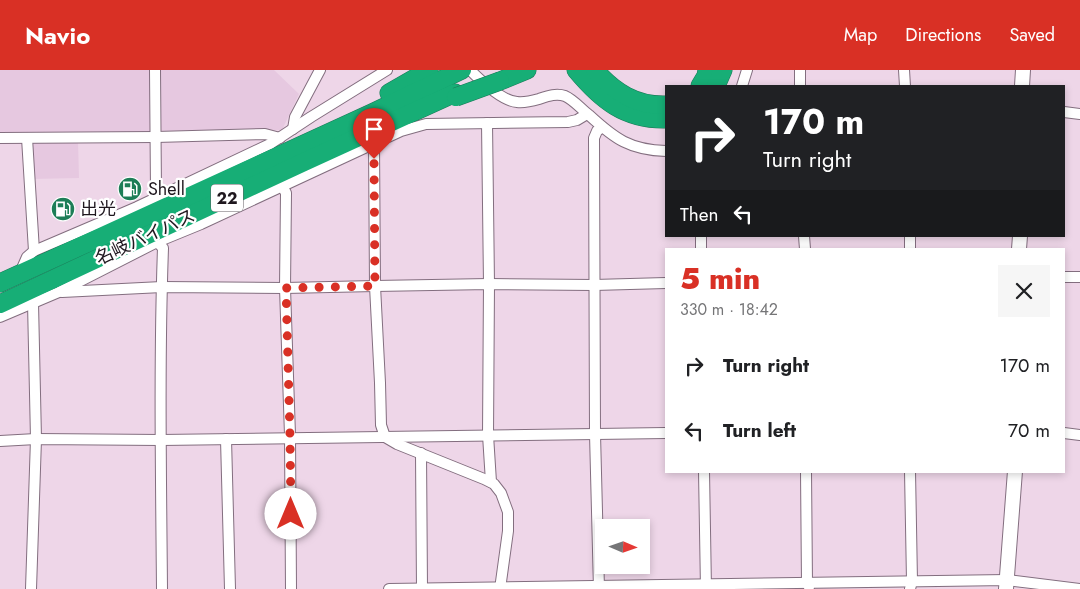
<!DOCTYPE html>
<meta charset="utf-8">
<style>
:root{--surface:#fff;--page:#f6f6f6;--text:#202124;--muted:#757577;--accent:#d93025}
body{margin:0;font-family:Jost,"Noto Sans JP",sans-serif;background:var(--page);color:var(--text);height:100vh;display:flex;flex-direction:column;font-size:19px;white-space:nowrap}
*{box-sizing:border-box;margin:0}
p{font-size:16px;color:var(--muted)}
.icon{flex:none;width:28px;height:28px;fill:none;stroke:currentColor;stroke-width:2;stroke-linecap:round;stroke-linejoin:round}
.map{position:relative;flex:1;overflow:hidden}
.panel{position:absolute;left:665px;top:178px;width:400px;height:225px;display:flex;flex-direction:column;background:var(--surface);border-radius:0px;box-shadow:0 2px 8px #0003}
.panel>*{flex:none}
.guide{position:absolute;left:665px;top:15px;width:400px;height:152px;border-radius:0px;box-shadow:0 2px 8px #0003;background:#202124;color:#fff;overflow:hidden}
.needle{width:32px;rotate:92deg}
.fabs{position:absolute;left:595px;top:449px;display:grid;gap:10px}
.fabs a{display:grid;place-items:center;width:55px;height:55px;border-radius:0px;background:var(--surface);box-shadow:0 2px 8px #0003;font-size:25px}
.pin{position:absolute;display:grid;place-items:center;width:42px;height:42px;color:#fff;margin:-51px -21px;border-radius:50% 50% 50% 0;rotate:-45deg;box-shadow:0 0 5px #0007}
.pin .icon{rotate:45deg}
.me{position:absolute;width:55px;margin:-28px;rotate:0deg;stroke-linejoin:round;filter:drop-shadow(0 0 4px #0008)}
.turn{display:flex;align-items:center;gap:18px;height:105px;padding:0 15px;font-size:22px}
.turn .icon{width:65px;height:65px;stroke-width:2.5}
.turn b{display:block;font-size:35px;line-height:42px}
.then{display:flex;align-items:center;height:48px;padding:0 15px;background:#0003;gap:10px;font-size:19px}
.round{display:grid;place-items:center;flex:none;width:52px;height:52px;border-radius:0px;background:var(--page)}
.headline{display:flex;align-items:center;justify-content:space-between;height:85px;padding:0 15px}
h1{font-size:30px;font-weight:800;line-height:38px;color:var(--accent)}
ul{padding:0;list-style:none}
li{display:flex;align-items:center;gap:15px;height:65px;padding:0 15px}
li div{flex:1}
li b{display:block;font-size:19px}
li em{font-style:normal}
header{display:flex;align-items:center;gap:30px;box-sizing:border-box;height:70px;padding:0 25px;background:var(--accent);color:#fff}
header strong{font-size:24px}
nav{display:flex;gap:28px;margin-inline-start:auto;font-size:18px}
.map>svg:first-child{display:block}
.built{fill:#e6c8e0}
.lines{fill:none;stroke-linecap:round;stroke-linejoin:round}
.street-casing{stroke:#836e7f;stroke-width:12}
.secondary-casing{stroke:#836e7f;stroke-width:16}
.highway-casing{stroke:#1a7957;stroke-width:19}
.street{stroke:#fff;stroke-width:10}
.secondary{stroke:#fff;stroke-width:14}
.highway{stroke:#17ae76;stroke-width:18}
.highway-bridge-casing{stroke:#1a7957;stroke-width:19;stroke-linecap:butt}
.highway-bridge{stroke:#17ae76;stroke-width:18}
.route{stroke:#d93025;stroke-width:9;stroke-dasharray:0 16.2}
.labels{text-anchor:middle;dominant-baseline:central;stroke-width:4.5;stroke-linejoin:round;paint-order:stroke}
.shield{fill:#fff;stroke:#625d62;stroke-width:1}
.shield-label{font-size:16px;font-weight:bold;fill:#1f171e}
.poi-label{font-size:18px;fill:#1f171e;stroke:#fff;text-anchor:start}
.street-label{font-size:18px;fill:#1f171e;stroke:#fff}
</style>
<header>
<strong>Navio</strong>
<nav><a>Map</a><a>Directions</a><a>Saved</a></nav>
</header>
<div class="map">
<svg width="1080" height="519" viewBox="0 0 1080 519">
<rect width="100%" height="100%" fill="#eed6e8"/>
<path class="built" d="M0 0H274L299 24 282 60 162 63 78 71 79 108 31 109V72H0Z"/>
<g class="lines">
<g class="street-casing">
<g id="street">
<path d="M155 0 156 121 159 127"/>
<path d="M470 0C480 10 502 31 517 32 525 33 532 31 539 29 548 26 556 23 565 26 574 30 581 39 589 45 615 69 630 80 666 81"/>
<path d="M800 0V16"/>
<path d="M904 0 905 16"/>
<path d="M742 16 747 0"/>
<path d="M1064 42 1080 44"/>
<path d="M487 53 489 214 488 365 491 412"/>
<path d="M293 59 295 47 320 0"/>
<path d="M0 68 156 67 265 64 280 68"/>
<path d="M27 68 34 181"/>
<path d="M374 73 375 216 380 313 381 355 385 367 397 374 484 409 494 414 501 423 508 442V461L500 519"/>
<path d="M282 116 286 123 285 218 290 365 291 519"/>
<path d="M701 166V179"/>
<path d="M804 166 805 179"/>
<path d="M910 166V179"/>
<path d="M157 172 163 178C159 291 161 405 162 519"/>
<path d="M20 203 27 187 34 181 137 137 270 74 311 47 387 0"/>
<path d="M1064 207H1080"/>
<path d="M62 222 162 217 285 218 375 216 489 214 594 215 666 213"/>
<path d="M0 247 59 222 157 172 201 154 401 61 426 54 568 52 577 50 587 44"/>
<path d="M1064 363 1080 365"/>
<path d="M226 369 230 519"/>
<path d="M0 371 36 369 161 370 666 363"/>
<path d="M421 383 422 519"/>
<path d="M704 401 706 519"/>
<path d="M806 401 807 513 809 517"/>
<path d="M910 401 912 511 910 519"/>
<path d="M31 519 36 369 33 233"/>
<path d="M389 519 1007 510 1080 519"/>
<path d="M599 519 595 364 594 68 597 61 602 57"/>
</g>
</g>
<g class="secondary-casing">
<g id="secondary">
<path d="M1022 16 1023 0"/>
<path d="M1019 179 1020 166"/>
<path d="M1006 519 1015 401"/>
</g>
</g>
<g class="highway-casing">
<g id="highway">
<path d="M576 0C601 30 625 50 666 49"/>
<path d="M595 0C614 22 636 36 666 35"/>
<path d="M500 11 527 0"/>
<path d="M700 16 706 6 707 0"/>
<path d="M716 16 723 0"/>
<path d="M389 23 429 0"/>
<path d="M0 213 372 43 462 0"/>
<path d="M0 234 304 92 455 23"/>
</g>
</g>
<use href="#street" class="street"/>
<use href="#secondary" class="secondary"/>
<use href="#highway" class="highway"/>
<g class="highway-bridge-casing">
<path id="highway-bridge" d="M456 27 500 11"/>
</g>
<use href="#highway-bridge" class="highway-bridge"/>
</g>
<g class="lines">
<path class="route" d="M291 444 290 366 286 218 375 216 374 89"/>
</g>
<defs>
<g id="fuel-disc" transform="scale(1.25)"><circle r="9.5" fill="#1d7e57" stroke="#fff"/><path d="M-5.5-6h7V0h2V4h1.3V-2.5L3-4.5l.8-.8L6-3V5H2.5V1h-1V6h-7ZM-4.2-4.7v3.2H.2V-4.7Z" fill="#fff"/></g>
</defs>
<g fill-rule="evenodd">
<use href="#fuel-disc" x="130" y="119"/>
<use href="#fuel-disc" x="63" y="139"/>
</g>
<g class="labels">
<rect class="shield" x="211" y="114.5" width="32" height="27" rx="4"/>
<g class="shield-label">
<text x="227" y="128">22</text>
</g>
<g class="poi-label">
<text x="148" y="119">Shell</text>
<text x="80" y="139">出光</text>
</g>
<g class="street-label">
<text transform="translate(145 167) rotate(-25)">名岐バイパス</text>
</g>
</g>
</svg>
<div class="fabs">
<a><svg class="needle" viewBox="-14 -14 28 28"><path d="M0-13l5 13h-10z" fill="#e53935"/><path d="M0 13l5-13h-10z" fill="#757577"/></svg></a>
</div>
<div class="pin" style="left:374px;top:89px;background:#d93025"><svg class="icon" aria-label="arrive" viewBox="0 0 24 24"><path d="M6 21V4h12l-3 4 3 4H6"/></svg></div>
<svg class="me" style="left:291px;top:444px" viewBox="-20 -20 40 40"><circle r="19" fill="#fff"/><path d="M0-13L10 11 0 6-10 11z" fill="#d93025"/></svg>
<div class="guide">
<div class="turn"><svg class="icon" aria-label="right" viewBox="0 0 24 24"><path d="M7 20v-9h11M14 6l5 5-5 5"/></svg><div><b>170 m</b>Turn right</div></div>
<div class="then">Then<svg class="icon" aria-label="left" viewBox="0 0 24 24"><path d="M17 20v-9H6M10 6l-5 5 5 5"/></svg></div>
</div>
<section class="panel">
<div class="headline"><div><h1>5 min</h1><p>330 m · 18:42</p></div><a class="round"><svg class="icon" aria-label="close" viewBox="0 0 24 24"><path d="M6 6l12 12M18 6L6 18"/></svg></a></div>
<ul>
<li><svg class="icon" aria-label="right" viewBox="0 0 24 24"><path d="M7 20v-9h11M14 6l5 5-5 5"/></svg><div><b>Turn right</b></div><em>170 m</em></li>
<li><svg class="icon" aria-label="left" viewBox="0 0 24 24"><path d="M17 20v-9H6M10 6l-5 5 5 5"/></svg><div><b>Turn left</b></div><em>70 m</em></li>
</ul>
</section>
</div>
